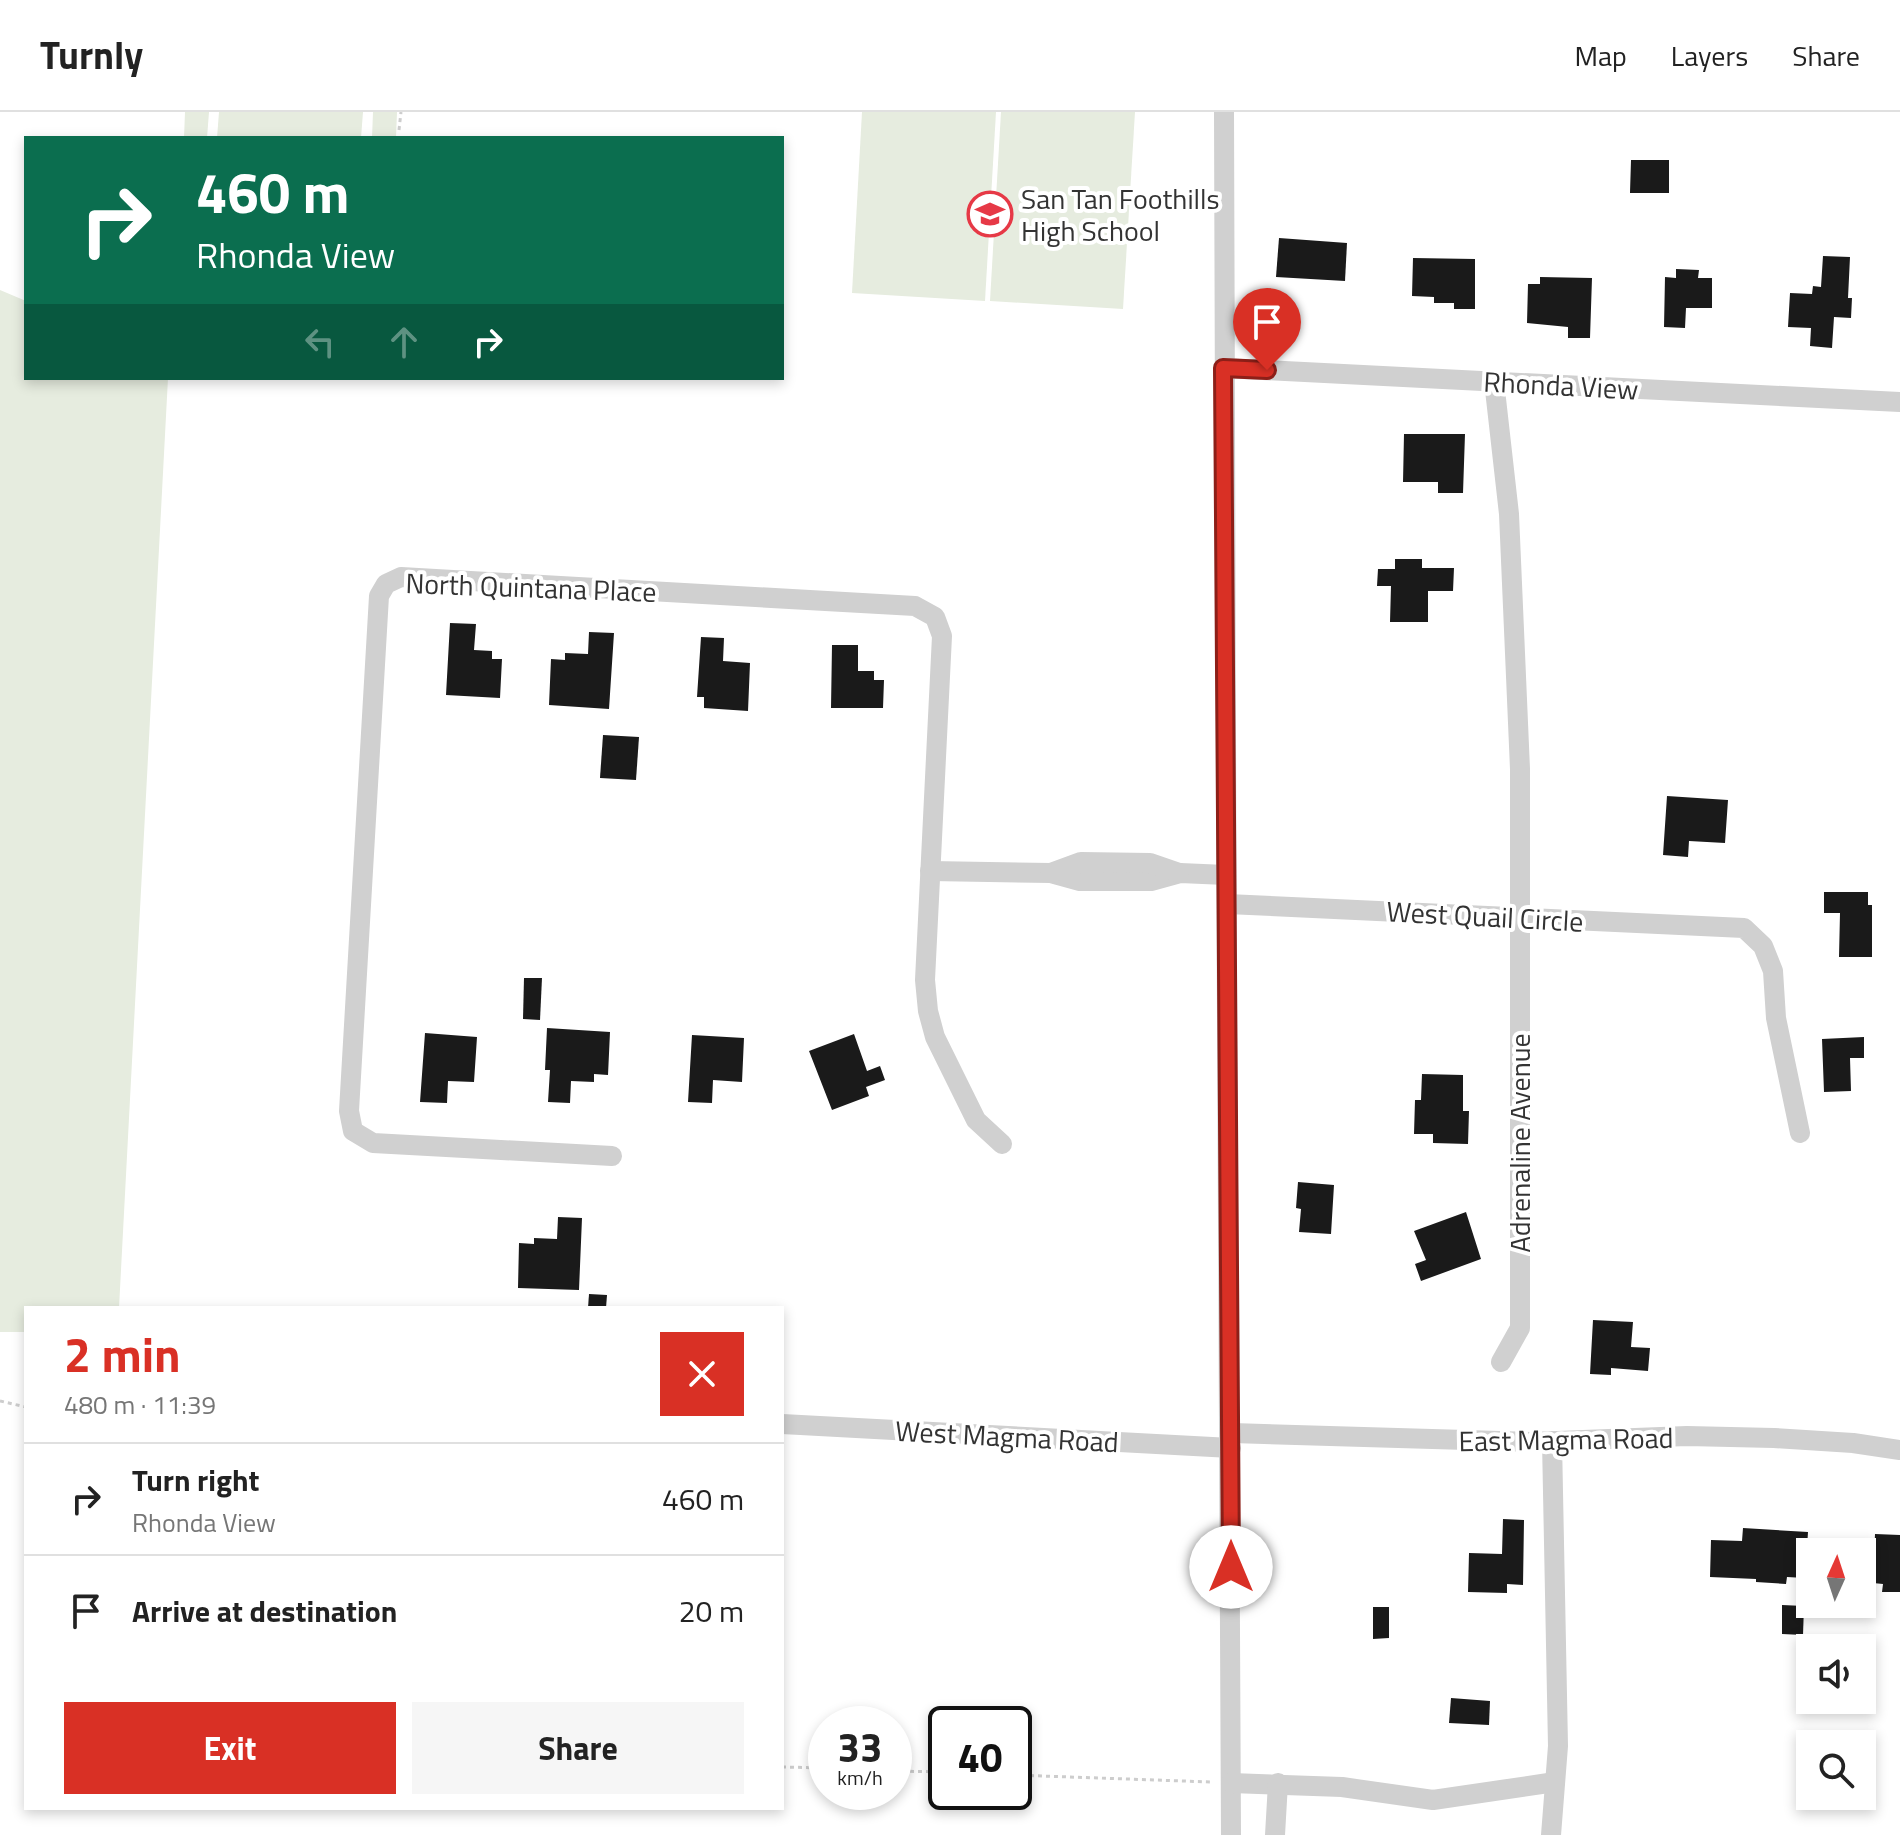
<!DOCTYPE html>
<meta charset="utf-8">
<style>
:root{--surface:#fff;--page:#f6f6f6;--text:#222;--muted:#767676;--line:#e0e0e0;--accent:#d93025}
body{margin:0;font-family:"Titillium Web",sans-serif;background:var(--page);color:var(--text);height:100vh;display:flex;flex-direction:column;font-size:30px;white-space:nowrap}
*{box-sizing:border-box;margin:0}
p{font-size:26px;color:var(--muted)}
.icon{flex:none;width:44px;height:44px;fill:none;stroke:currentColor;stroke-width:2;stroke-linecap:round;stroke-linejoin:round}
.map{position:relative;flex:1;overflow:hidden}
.details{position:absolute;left:24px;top:1194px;width:760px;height:504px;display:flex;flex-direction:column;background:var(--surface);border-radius:0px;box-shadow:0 4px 12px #0003}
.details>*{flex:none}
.banner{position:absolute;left:24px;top:24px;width:760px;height:244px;border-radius:0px;box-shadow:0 4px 12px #0003;background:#0b6e4f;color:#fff;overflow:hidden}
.needle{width:52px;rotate:3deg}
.tools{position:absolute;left:1796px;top:1426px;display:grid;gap:16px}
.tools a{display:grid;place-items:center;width:80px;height:80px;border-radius:0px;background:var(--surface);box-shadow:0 4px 12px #0003;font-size:40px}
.speed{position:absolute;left:808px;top:1594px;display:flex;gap:16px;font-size:40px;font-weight:700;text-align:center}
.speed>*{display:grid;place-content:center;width:104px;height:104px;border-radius:50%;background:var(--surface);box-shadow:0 4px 12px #0003;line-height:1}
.speed small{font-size:20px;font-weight:400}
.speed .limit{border:4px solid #111;border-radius:12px;background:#fff;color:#111}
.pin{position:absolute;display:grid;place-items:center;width:68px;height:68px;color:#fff;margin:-82px -34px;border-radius:50% 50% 50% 0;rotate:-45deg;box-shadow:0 0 8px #0007}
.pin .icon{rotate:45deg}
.me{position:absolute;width:88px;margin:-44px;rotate:0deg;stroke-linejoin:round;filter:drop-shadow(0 0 6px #0008)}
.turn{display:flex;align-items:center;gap:28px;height:168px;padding:0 40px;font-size:36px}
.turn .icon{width:104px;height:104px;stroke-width:2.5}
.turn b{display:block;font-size:56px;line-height:68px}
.lanes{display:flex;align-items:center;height:76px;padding:0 40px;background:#0003;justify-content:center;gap:40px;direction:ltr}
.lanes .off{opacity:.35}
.round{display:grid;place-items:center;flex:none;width:84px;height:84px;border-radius:0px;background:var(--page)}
.overview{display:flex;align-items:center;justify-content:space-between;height:136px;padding:0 40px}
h1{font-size:48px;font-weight:700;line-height:60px;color:var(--accent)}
.action{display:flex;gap:16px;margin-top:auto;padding:16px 40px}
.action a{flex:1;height:92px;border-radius:0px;background:var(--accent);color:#fff;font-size:32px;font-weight:700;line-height:92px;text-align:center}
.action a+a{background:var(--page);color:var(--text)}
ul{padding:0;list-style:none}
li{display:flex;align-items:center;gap:24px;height:112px;padding:0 40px;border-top:2px solid var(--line)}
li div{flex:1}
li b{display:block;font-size:30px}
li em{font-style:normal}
header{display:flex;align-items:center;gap:48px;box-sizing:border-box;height:112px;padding:0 40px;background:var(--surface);border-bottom:2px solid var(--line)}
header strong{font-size:38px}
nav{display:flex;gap:44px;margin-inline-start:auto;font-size:28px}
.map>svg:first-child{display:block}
.green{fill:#e6ecdf}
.building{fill:#1a1a1a}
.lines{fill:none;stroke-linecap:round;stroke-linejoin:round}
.path{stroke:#cdcdcd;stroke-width:3;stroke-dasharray:4 4;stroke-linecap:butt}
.minor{stroke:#d0d0d0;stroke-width:20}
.route-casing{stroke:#8d1f18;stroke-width:20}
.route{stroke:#d93025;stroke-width:14}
.labels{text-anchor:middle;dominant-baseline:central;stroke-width:8;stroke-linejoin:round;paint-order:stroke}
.poi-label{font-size:28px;fill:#333;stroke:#fff;text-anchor:start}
.street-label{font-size:28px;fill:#333;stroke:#fff}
</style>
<header>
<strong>Turnly</strong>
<nav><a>Map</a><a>Layers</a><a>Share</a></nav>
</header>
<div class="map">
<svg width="1900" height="1723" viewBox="0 0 1900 1723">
<rect width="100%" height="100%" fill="#fff"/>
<g class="green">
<path d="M185 0H209L207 26H184Z"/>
<path d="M219 0H363L361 26H217Z"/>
<path d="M373 0H397L396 26H372Z"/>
<path d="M862 0H996L985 189 852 181Z"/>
<path d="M1001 0H1135L1123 197 990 189Z"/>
<path d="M0 178 26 189V266H168L119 1196H26V1220H0Z"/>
</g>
<g class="building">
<path d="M1631 48H1669V81H1630Z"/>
<path d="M1279 126 1347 131 1345 169 1276 165Z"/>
<path d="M1823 144 1850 145 1848 186H1852L1851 206 1834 205 1832 236 1810 234 1811 216 1788 215 1790 181 1812 182 1813 174 1821 175Z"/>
<path d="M1413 146 1475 147V197H1454V191H1434V185L1412 184Z"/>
<path d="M1676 157 1699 158 1698 166H1712V196H1686L1685 216 1664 215 1665 165 1676 166Z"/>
<path d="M1540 165 1592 166 1590 226H1568V215L1527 211 1528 172H1540Z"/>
<path d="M1404 322H1465L1463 381H1438V370H1403Z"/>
<path d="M1395 447H1422V456H1454L1453 479H1428V510H1390L1391 474H1377L1378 457H1395Z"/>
<path d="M450 511 476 512 474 538 492 539V547H502L500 586 446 583Z"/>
<path d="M589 520 614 521 609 597 549 593 551 547 565 548V541L588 542Z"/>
<path d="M701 525 724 526 723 549 750 551 748 599 704 596V585H697Z"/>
<path d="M832 533H858V559H874V568H884L883 596H831Z"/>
<path d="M603 623 639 625 636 668 600 666Z"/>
<path d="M1667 684 1728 688 1725 731 1689 729 1688 745 1663 743Z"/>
<path d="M1824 780H1868V793H1872V845H1839L1840 801H1824Z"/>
<path d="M524 866H542L540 908 523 907Z"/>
<path d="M547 916 610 920 608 963 594 962V970L571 969 570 991 548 990 550 958H545Z"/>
<path d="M425 921 477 925 474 970 448 969 447 991 420 990Z"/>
<path d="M854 922 867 959 880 954 885 968 866 975 869 984 832 998 809 939Z"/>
<path d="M692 923 744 926 742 970 713 968 712 991 688 990Z"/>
<path d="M1864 925V946H1850L1851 979 1824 980 1822 927Z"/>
<path d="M1422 962 1463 963V999H1469L1468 1032 1433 1031V1022H1414L1415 988H1421Z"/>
<path d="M1298 1070 1334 1073 1331 1122 1299 1120 1301 1097 1296 1096Z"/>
<path d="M1466 1100 1481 1147 1421 1169 1415 1152 1426 1148 1414 1119Z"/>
<path d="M558 1105 582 1106 579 1178 518 1176 519 1131 534 1132V1126L557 1127Z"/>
<path d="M589 1182 607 1183 606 1196H588Z"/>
<path d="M1593 1208 1633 1210 1631 1235 1650 1236 1648 1259 1611 1256V1263L1590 1262Z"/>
<path d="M1503 1407 1524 1408 1523 1473 1507 1472V1481L1468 1480 1469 1441 1502 1442Z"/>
<path d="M1743 1416 1808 1420 1805 1466 1787 1465 1786 1472 1756 1470V1467L1710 1465 1711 1428 1742 1429Z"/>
<path d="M1875 1422 1900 1423V1480H1882L1883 1472 1873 1471Z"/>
<path d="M1782 1493 1804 1494 1803 1523 1782 1522Z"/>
<path d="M1373 1495H1389V1526L1373 1527Z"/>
<path d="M1451 1586 1490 1589 1489 1613 1449 1611Z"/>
</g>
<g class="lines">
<g class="path">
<path d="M399 18 401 0"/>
<path d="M0 1289 26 1295"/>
<path d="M782 1655 826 1656"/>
<path d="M894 1659 946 1660"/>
<path d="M1014 1663 1211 1670"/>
</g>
<g class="minor">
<path d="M1224 0C1221 574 1232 1149 1231 1723"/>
<path d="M1223 256 1900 290"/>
<path d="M1494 269 1509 402 1520 657V1216L1501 1250"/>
<path d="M930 759 1051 761 1080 769H1151L1180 761 1226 763"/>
<path d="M1051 761 1081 750 1150 751 1179 761"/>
<path d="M1227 792 1744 816 1763 834 1773 859 1776 906 1800 1021"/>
<path d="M612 1044 373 1031 353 1019 349 999 379 484 386 472 401 465 915 494 935 505 942 524 925 868 928 899 935 925 976 1008 1002 1032"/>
<path d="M782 1312 1231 1336"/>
<path d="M1232 1321 1531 1330 1687 1324 1774 1326 1853 1331 1900 1338"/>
<path d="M1231 1671 1342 1675 1433 1688 1555 1670"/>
<path d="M1275 1723 1278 1671"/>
<path d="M1551 1723 1558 1634 1552 1329"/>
</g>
</g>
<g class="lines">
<g class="route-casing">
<path id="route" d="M1231 1455 1223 256 1267 258"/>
</g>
<use href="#route" class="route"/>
</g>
<defs>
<g id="school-ring" transform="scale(2.3)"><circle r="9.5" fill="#fff" stroke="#e63946" stroke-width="1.5"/><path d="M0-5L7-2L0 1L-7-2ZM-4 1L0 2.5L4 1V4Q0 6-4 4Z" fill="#e63946"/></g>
</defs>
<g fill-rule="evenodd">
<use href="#school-ring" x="990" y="102"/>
</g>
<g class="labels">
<g class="poi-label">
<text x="1021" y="86">San Tan Foothills<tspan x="1021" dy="32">High School</tspan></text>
</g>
<g class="street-label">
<text transform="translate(1561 273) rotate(3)">Rhonda View</text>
<text transform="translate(531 475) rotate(2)">North Quintana Place</text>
<text transform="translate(1485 804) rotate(3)">West Quail Circle</text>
<text transform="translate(1519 1031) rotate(-90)">Adrenaline Avenue</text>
<text transform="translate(1007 1324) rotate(3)">West Magma Road</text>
<text transform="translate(1566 1327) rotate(-1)">East Magma Road</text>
</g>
</g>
</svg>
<div class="tools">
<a><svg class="needle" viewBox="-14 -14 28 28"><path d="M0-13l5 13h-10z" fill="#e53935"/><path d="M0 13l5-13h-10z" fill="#767676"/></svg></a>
<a><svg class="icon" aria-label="sound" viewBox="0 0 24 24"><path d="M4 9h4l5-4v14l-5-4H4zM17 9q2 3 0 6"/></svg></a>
<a><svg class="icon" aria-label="search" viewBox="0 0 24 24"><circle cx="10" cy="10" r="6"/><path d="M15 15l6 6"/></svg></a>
</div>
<div class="speed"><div>33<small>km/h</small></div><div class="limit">40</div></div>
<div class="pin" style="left:1267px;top:258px;background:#d93025"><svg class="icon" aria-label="arrive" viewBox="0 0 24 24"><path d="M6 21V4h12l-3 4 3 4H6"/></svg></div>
<svg class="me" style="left:1231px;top:1455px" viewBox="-20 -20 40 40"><circle r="19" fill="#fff"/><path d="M0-13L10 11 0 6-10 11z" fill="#d93025"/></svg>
<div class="banner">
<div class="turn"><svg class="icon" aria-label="right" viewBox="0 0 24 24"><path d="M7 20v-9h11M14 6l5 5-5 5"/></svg><div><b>460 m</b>Rhonda View</div></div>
<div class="lanes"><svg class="icon off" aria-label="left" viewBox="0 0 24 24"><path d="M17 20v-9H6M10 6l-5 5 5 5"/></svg><svg class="icon off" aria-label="ahead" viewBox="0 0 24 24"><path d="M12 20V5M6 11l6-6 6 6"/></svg><svg class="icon" aria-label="right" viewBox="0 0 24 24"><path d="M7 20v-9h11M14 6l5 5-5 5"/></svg></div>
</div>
<section class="details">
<div class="overview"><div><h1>2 min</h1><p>480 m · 11:39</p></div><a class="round" style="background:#d93025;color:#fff"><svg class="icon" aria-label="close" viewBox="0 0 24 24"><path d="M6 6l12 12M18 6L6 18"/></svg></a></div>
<ul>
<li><svg class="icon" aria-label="right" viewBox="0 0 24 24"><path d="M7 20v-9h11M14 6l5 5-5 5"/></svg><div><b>Turn right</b><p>Rhonda View</p></div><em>460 m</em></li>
<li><svg class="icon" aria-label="arrive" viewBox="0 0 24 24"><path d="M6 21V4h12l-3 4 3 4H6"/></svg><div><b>Arrive at destination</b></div><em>20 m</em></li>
</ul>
<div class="action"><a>Exit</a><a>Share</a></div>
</section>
</div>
